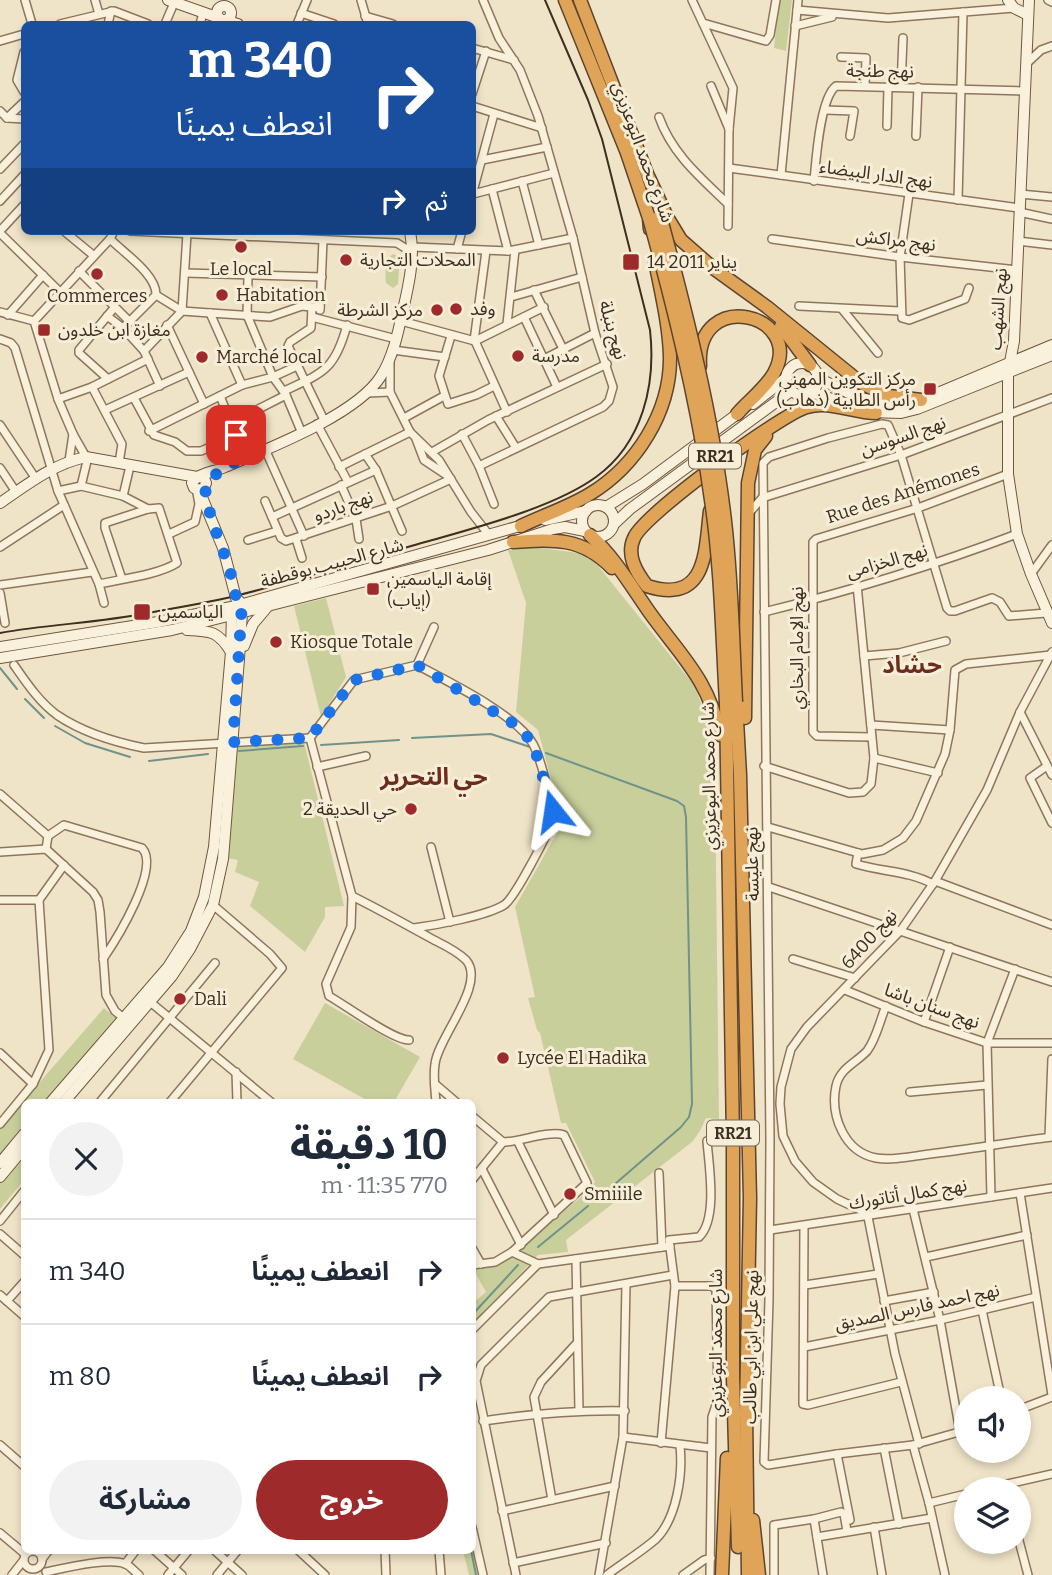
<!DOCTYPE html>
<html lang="ar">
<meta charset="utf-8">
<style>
:root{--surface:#fff;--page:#f2f2f3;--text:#1f2937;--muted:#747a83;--line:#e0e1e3;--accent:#9e2a2b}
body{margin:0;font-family:Bitter,"Noto Sans Arabic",serif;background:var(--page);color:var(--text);direction:rtl;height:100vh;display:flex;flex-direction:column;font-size:26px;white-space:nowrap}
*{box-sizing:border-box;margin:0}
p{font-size:23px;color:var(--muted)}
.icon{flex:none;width:38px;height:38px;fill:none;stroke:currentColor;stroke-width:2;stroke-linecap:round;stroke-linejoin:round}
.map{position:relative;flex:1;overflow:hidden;direction:ltr}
.drawer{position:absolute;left:21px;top:1099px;width:455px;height:455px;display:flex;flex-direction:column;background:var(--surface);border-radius:10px;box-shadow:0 4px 10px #0003;direction:rtl}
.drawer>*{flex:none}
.banner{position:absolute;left:21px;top:21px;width:455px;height:214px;border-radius:10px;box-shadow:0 4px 10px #0003;direction:rtl;background:#1a4fa0;color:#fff;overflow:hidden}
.controls{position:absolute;left:954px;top:1386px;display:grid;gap:14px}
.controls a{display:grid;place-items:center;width:77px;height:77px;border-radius:50%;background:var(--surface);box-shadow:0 4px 10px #0003;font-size:35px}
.pin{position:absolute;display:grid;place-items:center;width:60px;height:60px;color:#fff;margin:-30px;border-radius:14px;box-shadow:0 4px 10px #0006}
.me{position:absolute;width:77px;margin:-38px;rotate:345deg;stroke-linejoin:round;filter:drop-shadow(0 0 5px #0008)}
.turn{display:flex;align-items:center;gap:24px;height:147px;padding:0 28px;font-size:32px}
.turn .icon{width:91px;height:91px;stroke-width:2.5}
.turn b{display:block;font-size:49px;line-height:60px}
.then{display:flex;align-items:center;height:66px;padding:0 28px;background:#0003;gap:14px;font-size:26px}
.round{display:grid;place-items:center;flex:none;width:74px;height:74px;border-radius:37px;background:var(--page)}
.head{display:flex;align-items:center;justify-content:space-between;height:119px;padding:0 28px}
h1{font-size:42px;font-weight:700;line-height:52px}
.action{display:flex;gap:14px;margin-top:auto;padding:14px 28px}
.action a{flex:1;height:80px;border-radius:42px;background:var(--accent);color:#fff;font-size:28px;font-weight:700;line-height:80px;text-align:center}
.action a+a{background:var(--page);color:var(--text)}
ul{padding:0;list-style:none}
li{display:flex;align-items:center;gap:21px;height:105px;padding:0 28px;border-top:2px solid var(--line)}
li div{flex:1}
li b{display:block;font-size:26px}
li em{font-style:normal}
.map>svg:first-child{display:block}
.green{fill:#c9cf9b}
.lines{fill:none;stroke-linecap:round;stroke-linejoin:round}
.stream{stroke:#6f938a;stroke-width:2}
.street-casing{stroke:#8d765c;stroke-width:10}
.secondary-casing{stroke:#6f573f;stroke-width:12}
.highway-casing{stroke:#5b4430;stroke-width:15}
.street{stroke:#faf1dc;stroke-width:7}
.secondary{stroke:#faf1dc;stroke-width:10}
.highway{stroke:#e0a458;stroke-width:12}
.tram{stroke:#3d2e20;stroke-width:2}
.highway-bridge-casing{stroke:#5b4430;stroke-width:15;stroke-linecap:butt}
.highway-bridge{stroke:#e0a458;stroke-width:12}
.route{stroke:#1a73e8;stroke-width:12;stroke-dasharray:0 21.6}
.poi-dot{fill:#9e2a2b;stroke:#f7eed8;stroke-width:2.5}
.labels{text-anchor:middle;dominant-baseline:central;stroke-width:6;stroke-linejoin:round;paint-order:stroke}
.shield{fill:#f7eed8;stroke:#756857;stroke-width:2}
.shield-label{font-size:16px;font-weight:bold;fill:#3d2e20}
.street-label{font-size:18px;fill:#3d2e20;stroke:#f7eed8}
.poi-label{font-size:18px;fill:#3d2e20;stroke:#f7eed8;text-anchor:start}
.district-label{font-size:24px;font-weight:bold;fill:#6b2e1e;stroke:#f7eed8}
</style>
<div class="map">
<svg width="1052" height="1575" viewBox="0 0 1052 1575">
<rect width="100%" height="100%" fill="#f0e4c8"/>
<g class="green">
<path d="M779 0H792L786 51 774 48Z"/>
<path d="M393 254 400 257 398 284 393 288 386 283C385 274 385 259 393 254Z"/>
<path d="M534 547 578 553 595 562 694 685 706 715 712 740 715 785 719 1119 706 1118 700 1131 692 1142 566 1240 568 1252 538 1255 473 1324 472 1304 486 1292 473 1269 502 1263 581 1197 595 1182 566 1123H561L540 1033 537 1030 528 998 535 997 515 907 565 819 561 817 538 730 516 712 526 603 508 550Z"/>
<path d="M326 598 346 677 321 717 294 606Z"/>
<path d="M304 742 344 906 325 907V917L305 952 250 906 259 882 235 872 238 860 227 858 237 746Z"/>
<path d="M325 1003 420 1057 394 1102H370L293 1059Z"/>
<path d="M104 1008 117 1019 46 1102H24V1127L0 1156V1128Z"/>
<path d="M24 1153V1180L0 1209V1182Z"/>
<path d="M473 1536 481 1575H469L463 1551 472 1550Z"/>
</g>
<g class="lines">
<g class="stream">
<path d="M0 668 17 689"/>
<path d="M25 699 44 718"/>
<path d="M55 726 85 743 130 757"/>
<path d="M412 738 491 734 530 747"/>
<path d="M321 745 399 740"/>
<path d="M239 751 303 746"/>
<path d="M546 753 677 801 684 806 686 817 692 1104 689 1117 681 1127 615 1184"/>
<path d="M149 761 208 754"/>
<path d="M538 1247 588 1206"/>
<path d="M472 1315 518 1265"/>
<path d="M471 1550 476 1575"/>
</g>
<g class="street-casing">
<g id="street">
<path d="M25 0 32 24"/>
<path d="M95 0 99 14"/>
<path d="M361 0 368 24"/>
<path d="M692 0 733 88 729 129 728 226"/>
<path d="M1048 0 1052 2"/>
<path d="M797 10 888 18 1014 8"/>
<path d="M301 13 334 24"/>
<path d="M365 16 393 24"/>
<path d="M703 23 766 41 770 35 776 0"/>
<path d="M60 24 114 11 148 24"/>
<path d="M108 24 111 11"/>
<path d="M165 24 174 3"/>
<path d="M200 24 203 13"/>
<path d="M297 24 307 0"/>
<path d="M795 26 832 17"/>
<path d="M0 41 24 34"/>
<path d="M472 48 514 60"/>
<path d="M24 52 17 80 24 92"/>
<path d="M841 57 866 58 865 86"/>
<path d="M1026 64 1041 50 1052 46"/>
<path d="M711 86 729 129"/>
<path d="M901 87 903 38"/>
<path d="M472 94 486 51"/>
<path d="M472 106 542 128"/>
<path d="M825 110 854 111 850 136"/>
<path d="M0 111 7 118 24 119"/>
<path d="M659 117C672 154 701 178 728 204"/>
<path d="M7 118 24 102"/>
<path d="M887 126 888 87"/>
<path d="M916 136 918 87"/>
<path d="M482 160 547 147"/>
<path d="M729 168 1019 208"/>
<path d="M0 169 24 144"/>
<path d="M781 175 798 0"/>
<path d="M522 181 539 245"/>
<path d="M814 181C816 160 820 98 836 86L1024 91"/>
<path d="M492 189 508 251"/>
<path d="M473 194 554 173"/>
<path d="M909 194 900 257 902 318 909 320 965 299 969 288"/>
<path d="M1020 194 1052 197"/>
<path d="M472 195 494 114"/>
<path d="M958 200 963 12"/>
<path d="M0 201 24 175"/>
<path d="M1019 212 1052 219"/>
<path d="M0 231 24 205"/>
<path d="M64 231 93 255"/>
<path d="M130 231 397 243 413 253"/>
<path d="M0 233 59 291"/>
<path d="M110 239C124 253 157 275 156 295L123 328"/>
<path d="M772 239 900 257 1017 270"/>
<path d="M1018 241 1052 245"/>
<path d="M413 247 508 251 573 238"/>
<path d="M457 249 462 231"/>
<path d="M79 271 130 322"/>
<path d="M185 273 322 277"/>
<path d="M248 277 247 315 273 377 286 395 301 431"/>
<path d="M534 290 563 349"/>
<path d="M156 295 182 311 210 313 270 317 302 306 320 308"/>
<path d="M511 297 582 277"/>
<path d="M799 306 900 311"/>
<path d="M312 307 311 328 290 342 288 346 324 420"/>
<path d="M842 309 878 353"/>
<path d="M320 310 323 240"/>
<path d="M0 312 34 321 58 399 73 434 86 457"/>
<path d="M210 313 242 385"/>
<path d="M8 315 43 275"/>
<path d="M107 316 123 328 144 351"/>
<path d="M312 317 396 339"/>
<path d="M524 317 557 387"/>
<path d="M34 321 110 239 114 231"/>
<path d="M401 321 475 341 544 307"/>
<path d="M507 324 515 250"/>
<path d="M167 325 204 404"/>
<path d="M451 336 439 376 448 404 476 395 494 386"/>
<path d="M0 339 11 343 15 348 58 491 99 584 104 603"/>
<path d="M474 341 486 251"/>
<path d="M475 341 507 412"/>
<path d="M393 350 445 357"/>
<path d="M544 359 595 333"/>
<path d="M390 362V392L410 432 439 460 471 512 489 535"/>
<path d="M108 379 79 353V350L114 308"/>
<path d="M160 386 144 351 182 311 187 234"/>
<path d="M92 387 122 444 119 463"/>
<path d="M284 391C323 373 335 370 347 325"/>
<path d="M368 393 390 392"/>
<path d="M220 396 236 435"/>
<path d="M134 398 154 435 175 442 187 451H201L248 430"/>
<path d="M58 399 92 387 148 359"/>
<path d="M105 410 189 372"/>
<path d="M496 416 516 448"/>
<path d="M242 417 259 452"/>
<path d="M404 418 444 396"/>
<path d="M231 423 286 395"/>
<path d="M317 424 348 482"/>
<path d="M0 425 36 479"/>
<path d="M149 431 242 385 273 377 297 366"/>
<path d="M462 434 479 466 494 504"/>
<path d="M416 439 424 460 448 476"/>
<path d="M265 449 304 536"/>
<path d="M432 452 488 420 607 364"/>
<path d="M365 454 376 470 402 531"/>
<path d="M69 461 73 434"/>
<path d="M479 466 603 407 609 401 613 387 595 333 573 238 538 116 520 70 499 38 483 0"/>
<path d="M339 467 410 432"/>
<path d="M0 468 16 492"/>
<path d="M341 485 356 519 359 539"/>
<path d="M81 486 88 457"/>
<path d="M58 491 81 486 123 496 148 509"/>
<path d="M123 496 130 466"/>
<path d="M265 501 281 538 286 541 392 506 451 479"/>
<path d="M750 512 762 498 901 455 1052 398"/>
<path d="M272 517 376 470"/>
<path d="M169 534 195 522 199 504 197 493"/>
<path d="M296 539 302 558"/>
<path d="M248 540 277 531"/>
<path d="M0 547 64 505"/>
<path d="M1031 574 1052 545"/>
<path d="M99 584C121 579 158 575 177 563L159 508 148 509 105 523V528L122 579"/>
<path d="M0 585 92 572"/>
<path d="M0 593 5 623"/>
<path d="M764 612C850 591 935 565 1017 534"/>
<path d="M864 656 899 653 946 641"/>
<path d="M14 665C26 682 39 702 57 715 82 732 114 742 144 748L310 738"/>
<path d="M417 665 434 627"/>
<path d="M1020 712 1052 775"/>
<path d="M871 725 950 730"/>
<path d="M871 737 817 736 813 732V542L816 539 918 508 1008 474"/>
<path d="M310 738 354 680 417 665C447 681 517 715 533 744 543 763 547 789 553 811V820C547 835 515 898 504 905 486 916 436 925 414 928"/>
<path d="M310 738 352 896 351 927 326 984 329 996C345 1005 393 1040 409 1040"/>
<path d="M874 758 938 773"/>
<path d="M764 766 849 793 863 792 871 784 874 758 857 585"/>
<path d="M1047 766 1030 778 1052 823"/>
<path d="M317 767 366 756"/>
<path d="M0 794 48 836"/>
<path d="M768 827 862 854 883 850 903 838 916 821 945 754 950 730 955 670 966 664 1051 655"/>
<path d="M431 847 450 922"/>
<path d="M46 849 48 836 64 825 142 848C161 868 116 940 103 959"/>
<path d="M0 852 46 849 93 892 98 900 100 912 106 995 115 1011 126 1020"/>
<path d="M858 853 856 864C883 872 909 871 933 884"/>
<path d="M935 881 1052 925"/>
<path d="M769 887 1052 982"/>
<path d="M352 896C380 910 407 925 434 940 444 945 457 951 466 960 487 984 438 1037 435 1064 433 1077 435 1090 436 1102"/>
<path d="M0 900H39"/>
<path d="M793 959 855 978"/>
<path d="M845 990 924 1022 987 1043H1052"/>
<path d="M149 1001 271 1102"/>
<path d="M886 1006C880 1020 876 1040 867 1051 856 1063 840 1068 836 1086 830 1115 844 1152 876 1158 893 1161 913 1156 930 1154 971 1149 1011 1142 1052 1137"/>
<path d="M924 1022 950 947"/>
<path d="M0 1053 33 1084"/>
<path d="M236 1072 237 1102"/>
<path d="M435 1084 456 1102"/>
<path d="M910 1092 987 1085"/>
<path d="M100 1102 215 963"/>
<path d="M170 1102 282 968 270 954 213 905"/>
<path d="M472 1116 503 1142C520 1142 549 1130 564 1135L587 1183 512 1252 495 1262 472 1265"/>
<path d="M0 1124 33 1084 49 1050 39 900 64 865"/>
<path d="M1049 1137 1052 1059"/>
<path d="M518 1142 554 1215"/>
<path d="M482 1169 521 1245"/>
<path d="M659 1173 662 1247"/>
<path d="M472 1180 503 1142"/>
<path d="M1020 1193 1052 1395"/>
<path d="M991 1197 987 1043 1015 969"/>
<path d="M913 1209 940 1320 960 1432"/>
<path d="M868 1217 867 1213 837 1199 813 1182 795 1161 783 1136 780 1104 781 1087 791 1049 807 1027 901 930 935 881 987 790 1020 712 1052 652"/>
<path d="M868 1217 895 1354 919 1444"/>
<path d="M0 1221 24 1191"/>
<path d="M804 1226 803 1404 808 1405 901 1382"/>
<path d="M770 1230 1052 1188"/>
<path d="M0 1234 24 1255"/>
<path d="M472 1248 481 1264"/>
<path d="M512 1252 538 1264 670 1246"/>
<path d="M926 1257 1027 1235"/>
<path d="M576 1259 579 1410"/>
<path d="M805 1285 878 1274"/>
<path d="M675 1286H711L716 1289 718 1399 712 1417 710 1575"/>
<path d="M0 1295 24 1316"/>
<path d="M7 1301 24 1282"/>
<path d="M884 1301 934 1292"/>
<path d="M982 1310 1001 1398"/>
<path d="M472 1330 538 1264"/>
<path d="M804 1347 940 1320 1036 1297"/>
<path d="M1018 1410 1052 1397"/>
<path d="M483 1421C531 1414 577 1410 625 1411"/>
<path d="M966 1430 913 1445 837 1454 768 1465 764 1462 769 1300 770 1140 763 463 769 457 828 438 882 424 888 425 901 455 947 608 950 611H955L992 598 1000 602 1009 616 1046 613"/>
<path d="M623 1437 711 1448"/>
<path d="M661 1443 675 1286 669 1240 699 1237C718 1219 709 1166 707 1141"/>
<path d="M0 1445 24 1466"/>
<path d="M913 1445 929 1503 945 1575"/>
<path d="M884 1448 899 1524"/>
<path d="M837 1454 850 1520"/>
<path d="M985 1489 1052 1474"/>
<path d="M552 1500 534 1397 541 1382 576 1344"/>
<path d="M929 1503 966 1494"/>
<path d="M502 1511 615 1486"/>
<path d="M814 1519 823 1575"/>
<path d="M472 1527 483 1575"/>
<path d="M874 1527 882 1575"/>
<path d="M0 1533 25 1554"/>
<path d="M817 1537 932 1518"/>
<path d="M1018 1537 1028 1575"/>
<path d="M154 1550 182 1575"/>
<path d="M214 1550 242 1575"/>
<path d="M298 1550 325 1575"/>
<path d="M385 1550 386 1575"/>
<path d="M439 1550 441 1575"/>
<circle cx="33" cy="1560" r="9"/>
<path d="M42 1559 49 1550"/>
<path d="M513 1563 606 1543"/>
<path d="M125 1564 136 1550"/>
<path d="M46 1572C65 1568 109 1557 126 1564 130 1566 135 1572 139 1575"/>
<path d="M12 1575 23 1561"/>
<path d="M168 1575 189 1550"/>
<path d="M217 1575 238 1550"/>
<path d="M516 1575 476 1381 481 1365 549 1297 673 1275"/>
<path d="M599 1575 623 1437 626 1284"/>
<path d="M607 1575C623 1563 641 1552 656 1539 677 1518 683 1474 680 1446"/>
<path d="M683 1575 704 1560 711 1558"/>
<path d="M774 1575V1525L814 1519 841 1512 844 1514 847 1531"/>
</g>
</g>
<g class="secondary-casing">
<g id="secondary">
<path d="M168 0 219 18"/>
<path d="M1008 0 1014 8 1028 15"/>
<path d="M1029 0 1014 341 1008 373V474L1017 534 1031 574 1052 623"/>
<circle cx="224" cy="13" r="7"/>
<path d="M224 20 238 24"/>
<circle cx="802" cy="379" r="16"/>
<path d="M818 378 859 398 893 404 921 400 1052 345"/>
<path d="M811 392 847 404"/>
<path d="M753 404 786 378"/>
<path d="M871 412 901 413 917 409 1052 355"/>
<path d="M199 476 204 478 206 483 204 488 199 490 194 488 192 483C197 473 215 472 225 467 267 449 357 415 381 376 393 357 398 333 403 310 409 284 415 258 410 231"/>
<path d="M199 490 223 548 236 598"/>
<path d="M0 503C28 484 53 464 86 457L197 477"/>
<circle cx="598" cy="521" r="16"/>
<path d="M606 507 643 484 740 412"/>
<path d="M545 520 586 511"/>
<path d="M614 524 630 509 791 391"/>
<path d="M187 630C211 631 218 631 231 652"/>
<path d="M244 646 253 624 269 605"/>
<path d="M0 647 158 622 236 606 527 524"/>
<path d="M0 658 172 630 488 550 553 529 565 527 585 531"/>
<path d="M51 1102 168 967 191 931 204 897 214 847 231 652 232 611"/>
<path d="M64 1102 172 976 190 949 213 905 223 859 239 659 242 613V604L236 598"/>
<path d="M0 1163 24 1134"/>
<path d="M0 1177 24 1148"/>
</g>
</g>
<g class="highway-casing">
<g id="highway">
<path d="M565 0 627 153 649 218 650 229"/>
<path d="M580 0 651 184"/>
<path d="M649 178 667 217 681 240 713 268 767 307 861 383 889 396 921 400"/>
<path d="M781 326 810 365"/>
<path d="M700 366C695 286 806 314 774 373 765 389 748 401 737 414"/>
<path d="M710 511C705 552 707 605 647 586 636 572 626 555 634 538 643 515 783 413 807 407 829 400 853 413 876 413"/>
<path d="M521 526C544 515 569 507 590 494 636 466 671 412 670 356 669 324 661 292 655 261"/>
<path d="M590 535C615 558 631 586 650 613 681 656 709 680 720 735"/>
<path d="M513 542C553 539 582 537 612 568"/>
<path d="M736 702 740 775 750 1198 746 1413 748 1575"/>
<path d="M726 703 733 1140V1377L738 1547"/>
<path d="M745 718 748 483 755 450 766 436"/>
<path d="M753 1520 759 1575"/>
<path d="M722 1575 727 1458"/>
</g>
</g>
<use href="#street" class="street"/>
<use href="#secondary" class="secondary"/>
<use href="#highway" class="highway"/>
<path class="tram" d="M0 633C49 624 99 623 147 613 176 608 206 603 235 596 300 580 364 559 429 541 478 527 555 507 596 477 643 443 656 384 650 330L602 139 588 100 545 0"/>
<g class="highway-bridge-casing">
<g id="highway-bridge">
<path d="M660 215C687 315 713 418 725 521 732 581 733 642 736 702"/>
<path d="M649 218C675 311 698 404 711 500 721 567 722 635 726 703"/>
</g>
</g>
<use href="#highway-bridge" class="highway-bridge"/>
</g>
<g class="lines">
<path class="route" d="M236 435 248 430 259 452 221 469 205 486C208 525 231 559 236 598L242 604 233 742 310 738 354 680 417 665 521 728 534 746 553 811"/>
</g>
<g class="poi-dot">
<circle cx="241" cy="247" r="7"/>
<circle cx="346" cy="260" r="7"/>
<rect x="622" y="253" width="18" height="18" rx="3.5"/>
<circle cx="97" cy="274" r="7"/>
<circle cx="222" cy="295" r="7"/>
<circle cx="456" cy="309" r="7"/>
<circle cx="437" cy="310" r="7"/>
<rect x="37" y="323" width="14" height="14" rx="3.5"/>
<circle cx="518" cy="356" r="7"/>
<circle cx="202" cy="357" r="7"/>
<rect x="923" y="382" width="14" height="14" rx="3.5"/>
<rect x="366" y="582" width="14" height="14" rx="3.5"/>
<rect x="133" y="603" width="18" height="18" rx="3.5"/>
<circle cx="276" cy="642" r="7"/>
<circle cx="411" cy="809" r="7"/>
<circle cx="180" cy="999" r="7"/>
<circle cx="503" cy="1058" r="7"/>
<circle cx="570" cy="1194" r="7"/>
</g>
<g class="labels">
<g class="shield">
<rect x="689" y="443.5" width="52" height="25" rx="5"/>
<rect x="707" y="1120.5" width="52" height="25" rx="5"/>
</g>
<g class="shield-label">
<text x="715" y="456">RR21</text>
<text x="733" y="1133">RR21</text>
</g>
<g class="street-label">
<text transform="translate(880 71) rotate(1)">نهج طنجة</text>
<text transform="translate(643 152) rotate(70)">شارع محمد البوعزيزي</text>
<text transform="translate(876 174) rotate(8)">نهج الدار البيضاء</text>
<text transform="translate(896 240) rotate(7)">نهج مراكش</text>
<text transform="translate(998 309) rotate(-86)">نهج الشهب</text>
<text transform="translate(613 330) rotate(74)">نهج بنبلة</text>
<text transform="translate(903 436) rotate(-19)">نهج السوسن</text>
<text transform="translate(903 493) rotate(-18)">Rue des Anémones</text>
<text transform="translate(343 506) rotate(-19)">نهج باردو</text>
<text transform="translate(887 561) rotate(-16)">نهج الخزامى</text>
<text transform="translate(332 563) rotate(-15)">شارع الحبيب بوقطفة</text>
<text transform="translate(797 648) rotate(-90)">نهج الإمام البخاري</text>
<text transform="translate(709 776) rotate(-91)">شارع محمد البوعزيزي</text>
<text transform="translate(752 864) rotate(-91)">نهج عليسة</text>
<text transform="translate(869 939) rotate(-48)">نهج 6400</text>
<text transform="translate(932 1006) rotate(20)">نهج سنان باشا</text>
<text transform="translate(908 1194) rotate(-9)">نهج كمال أتاتورك</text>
<text transform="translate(917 1307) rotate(-12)">نهج احمد فارس الصديق</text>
<text transform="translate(716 1343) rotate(-90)">شارع محمد البوعزيزي</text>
<text transform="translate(751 1347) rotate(-89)">نهج علي ابن ابي طالب</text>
</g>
<g class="poi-label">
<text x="360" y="260">المحلات التجارية</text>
<text x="647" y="262">14 يناير 2011</text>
<text x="241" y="269" text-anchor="middle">Le local</text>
<text x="236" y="295">Habitation</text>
<text x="97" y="296" text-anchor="middle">Commerces</text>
<text x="470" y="309">وفد</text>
<text x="423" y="310" text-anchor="end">مركز الشرطة</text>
<text x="58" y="330">مغازة ابن خلدون</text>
<text x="532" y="356">مدرسة</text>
<text x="216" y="357">Marché local</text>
<text x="916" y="379" text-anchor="end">مركز التكوين المهني<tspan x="916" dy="21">رأس الطابية (ذهاب)</tspan></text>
<text x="387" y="579">إقامة الياسمين<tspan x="387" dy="21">(إياب)</tspan></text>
<text x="158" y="612">الياسمين</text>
<text x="290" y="642">Kiosque Totale</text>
<text x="397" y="809" text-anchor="end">حي الحديقة 2</text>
<text x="194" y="999">Dali</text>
<text x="517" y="1058">Lycée El Hadika</text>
<text x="584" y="1194">Smiiile</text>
</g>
<g class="district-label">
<text x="912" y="665">حشاد</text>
<text x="434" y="777">حي التحرير</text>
</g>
</g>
</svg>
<div class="controls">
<a><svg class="icon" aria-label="sound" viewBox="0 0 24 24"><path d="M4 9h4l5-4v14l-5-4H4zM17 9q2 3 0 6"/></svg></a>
<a><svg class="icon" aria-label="layers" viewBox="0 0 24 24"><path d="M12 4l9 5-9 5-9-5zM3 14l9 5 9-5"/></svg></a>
</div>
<div class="pin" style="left:236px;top:435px;background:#d93025"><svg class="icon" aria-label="arrive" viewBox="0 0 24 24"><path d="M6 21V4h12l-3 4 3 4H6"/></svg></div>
<svg class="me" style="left:553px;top:811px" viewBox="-20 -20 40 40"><path d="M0-17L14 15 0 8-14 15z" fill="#1a73e8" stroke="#fff" stroke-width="4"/></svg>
<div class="banner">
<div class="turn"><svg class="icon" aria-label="right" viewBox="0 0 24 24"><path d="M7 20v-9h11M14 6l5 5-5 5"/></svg><div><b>340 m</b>انعطف يمينًا</div></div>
<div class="then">ثم<svg class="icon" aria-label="right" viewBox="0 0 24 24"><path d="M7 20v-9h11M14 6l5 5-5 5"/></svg></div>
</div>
<section class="drawer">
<div class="head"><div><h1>10 دقيقة</h1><p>770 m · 11:35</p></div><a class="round"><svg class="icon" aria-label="close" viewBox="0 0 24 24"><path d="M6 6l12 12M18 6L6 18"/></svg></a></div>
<ul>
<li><svg class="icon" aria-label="right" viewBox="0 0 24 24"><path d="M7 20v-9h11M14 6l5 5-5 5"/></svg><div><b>انعطف يمينًا</b></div><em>340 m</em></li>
<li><svg class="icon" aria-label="right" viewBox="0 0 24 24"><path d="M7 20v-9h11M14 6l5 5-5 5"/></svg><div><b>انعطف يمينًا</b></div><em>80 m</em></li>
</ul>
<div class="action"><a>خروج</a><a>مشاركة</a></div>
</section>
</div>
